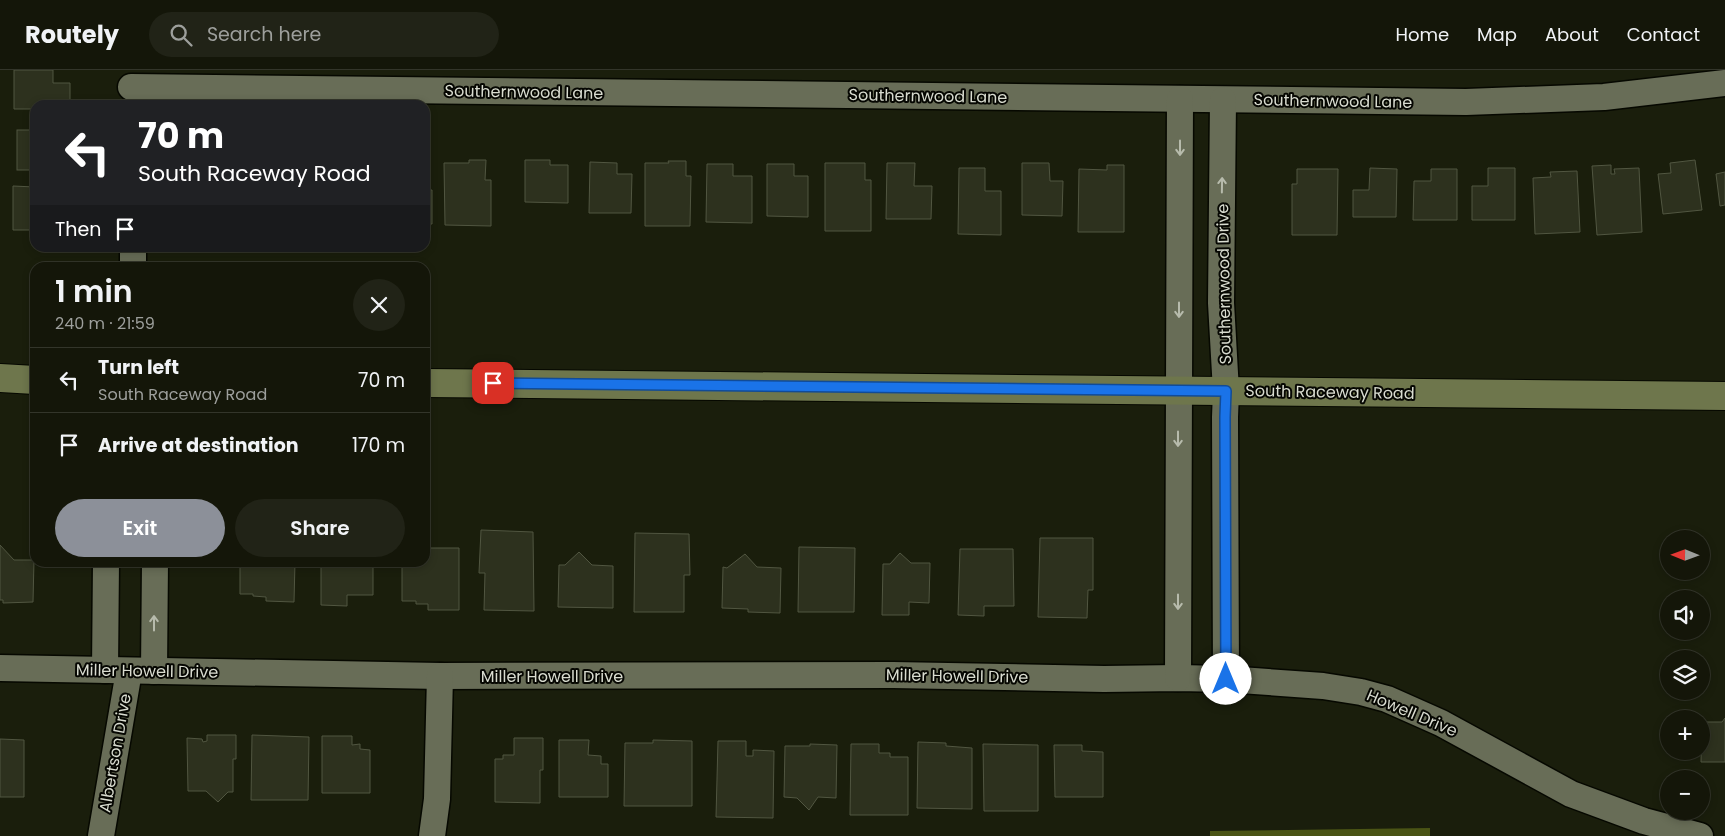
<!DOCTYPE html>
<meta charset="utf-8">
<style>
:root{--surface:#141609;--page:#212317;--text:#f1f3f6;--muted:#9d9f9c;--line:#33352a;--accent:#8c9099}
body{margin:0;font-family:Poppins,sans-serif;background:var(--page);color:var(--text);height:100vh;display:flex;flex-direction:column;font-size:19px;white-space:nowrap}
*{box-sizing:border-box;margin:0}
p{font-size:16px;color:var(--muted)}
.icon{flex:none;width:28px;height:28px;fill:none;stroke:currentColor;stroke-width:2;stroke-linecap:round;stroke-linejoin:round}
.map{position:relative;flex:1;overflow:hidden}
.sheet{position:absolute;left:30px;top:192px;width:400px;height:305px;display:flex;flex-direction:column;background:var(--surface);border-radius:15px;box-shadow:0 2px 8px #0003,0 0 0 1px var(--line)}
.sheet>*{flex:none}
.banner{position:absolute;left:30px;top:30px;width:400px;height:152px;border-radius:15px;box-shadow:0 2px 8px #0003,0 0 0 1px var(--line);background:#202124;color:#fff;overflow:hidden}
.needle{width:32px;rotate:271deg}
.tools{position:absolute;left:1660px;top:460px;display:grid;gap:10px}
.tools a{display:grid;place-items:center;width:50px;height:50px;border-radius:50%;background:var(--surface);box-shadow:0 2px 8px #0003,0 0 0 1px var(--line);font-size:25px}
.pin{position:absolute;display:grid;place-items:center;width:42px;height:42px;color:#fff;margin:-21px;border-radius:10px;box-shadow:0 2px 8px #0006}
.me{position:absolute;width:55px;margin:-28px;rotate:0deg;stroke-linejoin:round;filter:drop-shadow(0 0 4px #0008)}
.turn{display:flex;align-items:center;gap:18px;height:105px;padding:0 25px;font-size:22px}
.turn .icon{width:65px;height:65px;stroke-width:2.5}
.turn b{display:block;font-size:35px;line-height:42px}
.then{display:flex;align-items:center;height:48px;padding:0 25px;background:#0003;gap:10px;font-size:19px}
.round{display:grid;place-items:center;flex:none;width:52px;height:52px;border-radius:26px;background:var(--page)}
.head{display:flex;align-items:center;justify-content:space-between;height:85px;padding:0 25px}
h1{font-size:30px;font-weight:600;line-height:38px}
.primary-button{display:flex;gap:10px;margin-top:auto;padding:10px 25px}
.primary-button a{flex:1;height:58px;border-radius:30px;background:var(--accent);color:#fff;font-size:20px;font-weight:600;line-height:58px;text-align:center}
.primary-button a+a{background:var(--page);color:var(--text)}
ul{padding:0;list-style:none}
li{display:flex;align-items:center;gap:15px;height:65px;padding:0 25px;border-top:1px solid var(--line)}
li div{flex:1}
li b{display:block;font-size:19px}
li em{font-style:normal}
header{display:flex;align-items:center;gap:30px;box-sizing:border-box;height:70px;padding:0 25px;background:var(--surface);border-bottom:1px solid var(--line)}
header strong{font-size:24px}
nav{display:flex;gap:28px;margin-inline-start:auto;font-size:18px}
.search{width:350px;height:45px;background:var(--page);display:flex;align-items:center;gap:12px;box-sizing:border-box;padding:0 18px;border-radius:28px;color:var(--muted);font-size:19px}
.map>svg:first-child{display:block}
.forest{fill:#4a5415}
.building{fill:#2d311e;stroke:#515641}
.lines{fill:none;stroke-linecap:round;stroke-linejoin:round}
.minor-casing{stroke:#060800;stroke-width:29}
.secondary-casing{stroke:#060800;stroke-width:30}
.minor{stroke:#686d57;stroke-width:26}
.secondary{stroke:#6e764c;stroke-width:28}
.oneway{stroke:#b7bbac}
.route-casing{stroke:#114b97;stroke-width:12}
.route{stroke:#1a73e8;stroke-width:9}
.labels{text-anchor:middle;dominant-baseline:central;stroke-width:4;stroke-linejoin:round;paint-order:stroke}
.street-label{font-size:16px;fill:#d9dcd0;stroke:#060702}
</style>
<header>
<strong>Routely</strong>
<div class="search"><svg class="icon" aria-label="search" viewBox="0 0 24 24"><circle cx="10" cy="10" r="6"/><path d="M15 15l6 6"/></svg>Search here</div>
<nav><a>Home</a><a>Map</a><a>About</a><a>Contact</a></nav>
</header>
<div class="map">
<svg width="1725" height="766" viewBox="0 0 1725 766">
<rect width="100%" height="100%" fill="#1a1e0c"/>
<path class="forest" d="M1430 758V766H1210V761Z"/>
<g class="building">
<path d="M14 0H53V13H70V35H35V39H14Z"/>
<rect x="17" y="60" width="18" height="40"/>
<path d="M469 90H486L485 110H491V156L445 155 444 93H469Z"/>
<path d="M525 90H550V95H568V133L525 132Z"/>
<path d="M1695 90 1702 140 1663 144 1658 104 1671 103 1670 93Z"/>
<path d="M425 91H427V120H432V154H425Z"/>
<path d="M668 91H686V106H691L690 156H645V93H669Z"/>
<path d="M590 92 617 93V104H632L631 143H589Z"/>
<path d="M825 93H865V110H871V161H825Z"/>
<path d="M887 93H915L914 116H932L931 149H886Z"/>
<path d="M1022 93H1049L1050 111H1063L1062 146 1022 145Z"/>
<path d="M707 94H733V106H752V153L706 152Z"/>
<path d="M767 94H794V106H808V147L767 146Z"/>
<path d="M1107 95H1124V162H1078L1079 99 1107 100Z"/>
<path d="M1611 95V104H1615L1614 99 1639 98 1642 162 1597 165 1592 96Z"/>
<path d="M959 98H985V121H1001V165L958 164Z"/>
<path d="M1370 98 1397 99 1396 147H1353V120H1369Z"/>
<path d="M1488 98H1515V150H1472V116H1488Z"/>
<path d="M1297 99H1338L1337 165H1292V114H1297Z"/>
<path d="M1431 99H1457V150H1413L1414 111H1431Z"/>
<path d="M1577 101 1580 162 1535 164 1533 108 1551 107 1550 102Z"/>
<path d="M1725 102V135L1720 136 1716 104Z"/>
<path d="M13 116 35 117V160H13Z"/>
<path d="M481 460 533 462 534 541 484 540 485 503H479Z"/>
<path d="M635 463 689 464 690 505H684V542H634Z"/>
<path d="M1040 468H1093V520H1088L1087 548 1038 547Z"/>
<path d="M0 475 14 490H34L33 532 3 533V530H0Z"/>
<path d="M799 477 855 478 854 542H798Z"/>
<path d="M425 478H459V540H428V534H416V531H402V492H425Z"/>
<path d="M960 479H1013L1014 536H984V546L958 545Z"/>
<path d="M579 482 592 495 613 496V538L558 537 559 495H565Z"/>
<path d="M900 483 911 493H930L929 533 909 532V545H882L883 494H890Z"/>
<path d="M745 484 757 497 781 498 780 543 748 542V539L722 538 723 497 727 498Z"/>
<path d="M240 492H295L294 532 266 531V527L253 526V524H240Z"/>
<path d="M321 492H373V525H347V536L321 535Z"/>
<path d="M1725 648V692H1701L1702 652H1722Z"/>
<path d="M207 665H236V689H233V722H228L218 732 206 721H188L187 668 202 669 203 672 207 671Z"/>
<path d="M252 665 309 667 308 730H251Z"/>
<path d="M322 666H352V675L360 674V679L370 680V723H322Z"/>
<path d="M514 668H543V700H540V733L495 732V689H503V685H514Z"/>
<path d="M0 669 24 670V727H0Z"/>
<path d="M559 670H589L588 685 601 686V694H608V727H559Z"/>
<path d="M653 670 692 671V736H624L625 673H653Z"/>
<path d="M718 671H746V686H753V680L774 681 773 748 716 747Z"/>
<path d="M918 672 946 673V676L972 678V739L917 738Z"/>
<path d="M810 674 837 675 836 728 818 727 809 740 797 728 784 727 785 676H810Z"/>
<path d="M851 674H879V683H890V687H908V745H850Z"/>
<path d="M983 674 1038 675V741H984Z"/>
<path d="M1054 675H1082V681L1103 682V727H1055Z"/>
</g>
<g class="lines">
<g class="minor-casing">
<g id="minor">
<path d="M131 17 1466 32 1604 27 1725 13"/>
<path d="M1223 30 1221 233 1226 321 1225 347 1226 609"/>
<path d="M133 178V198"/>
<path d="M0 598 440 606 893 605 1104 609 1178 608 1226 609 1323 616 1361 622 1387 629 1441 653 1571 724 1644 751 1700 766"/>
<path d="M105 600 106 492"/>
<path d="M154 601 155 492"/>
<path d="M1178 608 1180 29"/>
<path d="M101 766 129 601"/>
<path d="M432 766 437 729 440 606"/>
</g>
</g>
<g class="secondary-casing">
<g id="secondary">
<path d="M0 308 35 310"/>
<path d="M425 313 1725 326"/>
</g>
</g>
<use href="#minor" class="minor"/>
<use href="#secondary" class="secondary"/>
</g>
<defs><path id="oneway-shaft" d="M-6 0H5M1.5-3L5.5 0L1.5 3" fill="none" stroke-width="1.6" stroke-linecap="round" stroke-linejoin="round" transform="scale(1.25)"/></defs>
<g class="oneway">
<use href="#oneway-shaft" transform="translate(1180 78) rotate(90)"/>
<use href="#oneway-shaft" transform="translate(1222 115) rotate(-89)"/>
<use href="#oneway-shaft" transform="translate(1179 240) rotate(90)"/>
<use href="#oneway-shaft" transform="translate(1178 369) rotate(90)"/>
<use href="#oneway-shaft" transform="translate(1178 532) rotate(90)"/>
<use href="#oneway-shaft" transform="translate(154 553) rotate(-90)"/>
</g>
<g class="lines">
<g class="route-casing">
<path id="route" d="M493 313 1226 321 1225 347 1226 609"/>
</g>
<use href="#route" class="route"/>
</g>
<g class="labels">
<g class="street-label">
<text transform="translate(524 22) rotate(1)">Southernwood Lane</text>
<text transform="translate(928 26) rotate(1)">Southernwood Lane</text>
<text transform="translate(1333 31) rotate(1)">Southernwood Lane</text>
<text transform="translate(1224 214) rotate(-91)">Southernwood Drive</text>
<text transform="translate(1330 322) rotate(1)">South Raceway Road</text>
<text transform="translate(147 601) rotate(1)">Miller Howell Drive</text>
<text x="552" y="606">Miller Howell Drive</text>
<text transform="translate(957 606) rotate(1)">Miller Howell Drive</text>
<text transform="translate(1412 643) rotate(23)">Howell Drive</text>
<text transform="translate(115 683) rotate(-80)">Albertson Drive</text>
</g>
</g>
</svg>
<div class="tools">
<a><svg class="needle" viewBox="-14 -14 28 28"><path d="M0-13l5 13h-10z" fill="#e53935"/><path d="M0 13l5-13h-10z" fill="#9d9f9c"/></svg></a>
<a><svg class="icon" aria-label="sound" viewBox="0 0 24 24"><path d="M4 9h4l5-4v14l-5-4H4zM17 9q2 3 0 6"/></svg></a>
<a><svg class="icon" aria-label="layers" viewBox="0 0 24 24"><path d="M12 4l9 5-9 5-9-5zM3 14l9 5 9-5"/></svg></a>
<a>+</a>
<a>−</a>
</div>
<div class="pin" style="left:493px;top:313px;background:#d93025"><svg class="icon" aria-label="arrive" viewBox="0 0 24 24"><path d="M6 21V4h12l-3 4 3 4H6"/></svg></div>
<svg class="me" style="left:1226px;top:609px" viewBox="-20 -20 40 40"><circle r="19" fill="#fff"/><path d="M0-13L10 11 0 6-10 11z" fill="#1a73e8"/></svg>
<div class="banner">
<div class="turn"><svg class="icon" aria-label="left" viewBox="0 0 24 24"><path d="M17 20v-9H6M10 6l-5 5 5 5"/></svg><div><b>70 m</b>South Raceway Road</div></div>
<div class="then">Then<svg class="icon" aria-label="arrive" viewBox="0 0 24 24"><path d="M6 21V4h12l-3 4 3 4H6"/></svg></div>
</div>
<section class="sheet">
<div class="head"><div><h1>1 min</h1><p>240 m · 21:59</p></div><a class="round"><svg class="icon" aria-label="close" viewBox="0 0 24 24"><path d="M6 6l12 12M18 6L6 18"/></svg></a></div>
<ul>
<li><svg class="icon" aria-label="left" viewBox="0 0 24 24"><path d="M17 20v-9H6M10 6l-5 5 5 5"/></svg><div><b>Turn left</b><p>South Raceway Road</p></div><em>70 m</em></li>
<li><svg class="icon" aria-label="arrive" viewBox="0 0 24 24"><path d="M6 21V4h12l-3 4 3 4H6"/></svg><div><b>Arrive at destination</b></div><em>170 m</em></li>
</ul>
<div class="primary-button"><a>Exit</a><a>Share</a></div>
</section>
</div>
